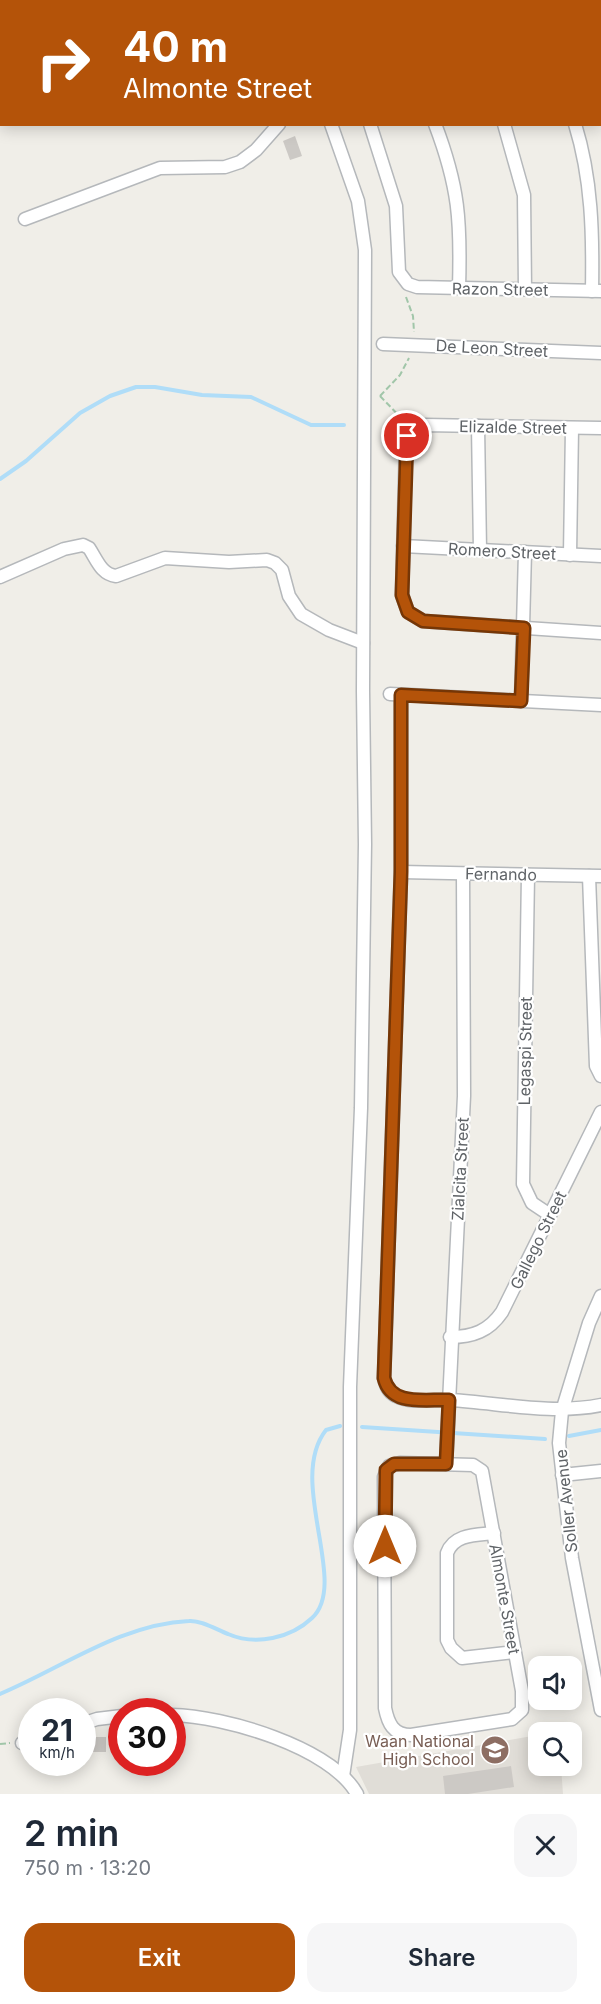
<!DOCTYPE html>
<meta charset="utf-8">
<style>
:root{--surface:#fff;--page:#f6f6f7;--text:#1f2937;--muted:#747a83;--accent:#b45309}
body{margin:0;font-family:Inter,sans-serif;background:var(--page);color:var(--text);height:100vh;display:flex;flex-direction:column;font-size:22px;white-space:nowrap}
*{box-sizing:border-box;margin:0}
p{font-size:20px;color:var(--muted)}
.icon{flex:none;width:33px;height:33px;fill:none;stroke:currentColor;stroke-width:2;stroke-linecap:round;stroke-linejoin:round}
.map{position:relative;height:1794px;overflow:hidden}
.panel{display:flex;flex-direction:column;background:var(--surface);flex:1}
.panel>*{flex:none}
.banner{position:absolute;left:0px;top:0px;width:602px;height:126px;box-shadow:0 3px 15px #0003;background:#b45309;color:#fff;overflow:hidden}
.buttons{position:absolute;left:528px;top:1656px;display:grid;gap:12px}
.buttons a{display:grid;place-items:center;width:54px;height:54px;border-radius:12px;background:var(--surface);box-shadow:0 3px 15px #0003;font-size:30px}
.speed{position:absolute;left:18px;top:1698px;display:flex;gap:12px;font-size:30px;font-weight:700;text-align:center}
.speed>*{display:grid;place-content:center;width:78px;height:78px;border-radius:50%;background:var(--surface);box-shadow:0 3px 15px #0003;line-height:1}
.speed small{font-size:15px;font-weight:400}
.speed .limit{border:9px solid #d22;background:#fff;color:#111}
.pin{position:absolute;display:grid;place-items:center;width:51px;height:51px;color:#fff;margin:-26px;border:3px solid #fff;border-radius:50%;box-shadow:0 2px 6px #0007}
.me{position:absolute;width:66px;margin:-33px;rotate:0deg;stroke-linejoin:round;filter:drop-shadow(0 0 4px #0008)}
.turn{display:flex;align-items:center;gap:21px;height:126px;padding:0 24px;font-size:27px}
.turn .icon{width:78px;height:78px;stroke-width:2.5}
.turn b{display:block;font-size:42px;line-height:51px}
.round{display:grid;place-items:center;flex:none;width:63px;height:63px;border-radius:18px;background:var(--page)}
.headline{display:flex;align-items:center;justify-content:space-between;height:102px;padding:0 24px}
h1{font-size:36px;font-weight:600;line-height:45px}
.action{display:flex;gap:12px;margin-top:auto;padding:12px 24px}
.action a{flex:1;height:69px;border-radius:18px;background:var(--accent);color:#fff;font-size:24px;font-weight:600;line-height:69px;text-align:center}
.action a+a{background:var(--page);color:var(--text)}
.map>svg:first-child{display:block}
.education{fill:#e0ddd7}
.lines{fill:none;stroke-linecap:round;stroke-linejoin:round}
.stream{stroke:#b0ddf8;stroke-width:4}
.building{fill:#ccc9c5}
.minor-casing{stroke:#b5b8bb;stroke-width:15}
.path{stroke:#a1c6a9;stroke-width:2;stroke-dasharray:6 3;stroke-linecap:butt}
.minor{stroke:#fff;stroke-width:12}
.route-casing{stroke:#753606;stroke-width:15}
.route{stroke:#b45309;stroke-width:10}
.labels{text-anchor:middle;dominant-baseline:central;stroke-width:4.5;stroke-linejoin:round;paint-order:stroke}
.street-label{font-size:16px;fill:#5f6367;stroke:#fff}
.education-label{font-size:16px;fill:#785e54;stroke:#fff;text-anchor:end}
</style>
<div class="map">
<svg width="601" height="1794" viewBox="0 0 601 1794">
<rect width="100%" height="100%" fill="#f0eee8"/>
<path class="education" d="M538 1735V1766H561L563 1794H369L356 1767Z"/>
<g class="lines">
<g class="stream">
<path d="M0 479 26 461 80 413 110 396 136 387H155L202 395 251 397 311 425H344"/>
<path d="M362 1427 545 1439"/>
<path d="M569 1436 601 1430"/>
<path d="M0 1694C62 1668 121 1624 189 1621 202 1620 217 1630 228 1634 256 1646 291 1638 312 1618 350 1583 286 1481 326 1430L340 1426"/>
</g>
</g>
<g class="building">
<path d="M295 136 302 156 290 160 283 141Z"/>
<path d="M87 1737H106V1752H86Z"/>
<path d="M511 1766 514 1787 468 1794H445L443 1776Z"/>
</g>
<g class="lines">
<g class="minor-casing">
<g id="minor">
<path d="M286 0 287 2"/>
<path d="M324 0 325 2"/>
<path d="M583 2 587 0"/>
<path d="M600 9 601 12"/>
<path d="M331 124 358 201 365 250 363 691 365 844 361 1108 350 1387V1730L343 1776"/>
<path d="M370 124 396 206 399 272 408 284 417 287 601 291"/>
<path d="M435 124C459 187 461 221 459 288"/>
<path d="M504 124 524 195 525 289"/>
<path d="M575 124C592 179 593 234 592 291"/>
<path d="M25 219 160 168 225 167 240 162 256 150 279 124"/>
<path d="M383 344 601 353"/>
<path d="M478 426 480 550"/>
<path d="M601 428 425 425 412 430 406 441 402 595 408 612 423 621 601 633"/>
<path d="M403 546 601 556"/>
<path d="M570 555 572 428"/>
<path d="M0 577 64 549 83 545 89 548C97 560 101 574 116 576L165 558 229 562 267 560 275 563 282 570 289 596 301 614 329 630 363 643"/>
<path d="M390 694 601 705"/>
<path d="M401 695V872L384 1378C386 1386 388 1392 396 1396 411 1404 434 1399 450 1400 501 1403 551 1415 601 1405"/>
<path d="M521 701 525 552"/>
<path d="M401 872 601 876"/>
<path d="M528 875 523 1184 532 1203 550 1215"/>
<path d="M589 876 596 1066 601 1076"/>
<path d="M601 1296 589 1323 562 1411 559 1443 572 1558 601 1710"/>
<path d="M450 1337C473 1337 489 1331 502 1312L601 1112"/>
<path d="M400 1463 473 1465 482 1471 522 1691V1710L512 1719 411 1735C393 1735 388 1723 385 1708L384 1477 389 1466Z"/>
<path d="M446 1464 464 1096 463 874"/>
<path d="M562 1475 601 1471"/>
<path d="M494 1533C476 1535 454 1534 447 1553V1640L451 1648 462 1658 514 1652"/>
<path d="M172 1715C224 1716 331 1747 357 1794"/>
<path d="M82 1724 97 1719 122 1716"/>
<path d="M22 1743 32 1742"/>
</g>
</g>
<g class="path">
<path d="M406 297 413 316 414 332"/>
<path d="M380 396 400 375 409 358"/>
<path d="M380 396 405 422"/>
<path d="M0 1744 10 1743"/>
</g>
<use href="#minor" class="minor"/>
</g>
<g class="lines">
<g class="route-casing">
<path id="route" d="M385 1546 386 1470 394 1464H446L449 1400C425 1399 391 1407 384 1378L401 872V695L521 701 524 628 423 621 408 612 402 595 407 436"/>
</g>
<use href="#route" class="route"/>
</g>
<defs>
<g id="school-disc" transform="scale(1.5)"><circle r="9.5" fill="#8d6e63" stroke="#fff"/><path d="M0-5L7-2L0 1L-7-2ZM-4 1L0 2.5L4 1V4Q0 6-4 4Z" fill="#fff"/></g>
</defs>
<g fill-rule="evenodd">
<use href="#school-disc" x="495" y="1750"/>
</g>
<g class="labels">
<g class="street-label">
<text transform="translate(500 289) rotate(1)">Razon Street</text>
<text transform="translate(492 348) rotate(3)">De Leon Street</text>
<text transform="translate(513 427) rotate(1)">Elizalde Street</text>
<text transform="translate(502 551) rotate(3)">Romero Street</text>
<text transform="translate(501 874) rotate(1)">Fernando</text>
<text transform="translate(525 1051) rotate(-89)">Legaspi Street</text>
<text transform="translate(460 1169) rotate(-87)">Zialcita Street</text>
<text transform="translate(538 1240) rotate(-64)">Gallego Street</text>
<text transform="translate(566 1501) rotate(-96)">Soller Avenue</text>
<text transform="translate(505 1599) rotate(80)">Almonte Street</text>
</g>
<g class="education-label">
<text x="474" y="1741">Waan National<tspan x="474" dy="18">High School</tspan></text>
</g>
</g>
</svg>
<div class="buttons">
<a><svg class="icon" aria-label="sound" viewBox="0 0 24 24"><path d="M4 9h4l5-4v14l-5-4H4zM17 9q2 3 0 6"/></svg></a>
<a><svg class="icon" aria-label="search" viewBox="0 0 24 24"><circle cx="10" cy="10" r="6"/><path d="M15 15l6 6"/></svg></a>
</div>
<div class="speed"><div>21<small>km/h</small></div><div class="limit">30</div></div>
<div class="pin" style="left:407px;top:436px;background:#d93025"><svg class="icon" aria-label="arrive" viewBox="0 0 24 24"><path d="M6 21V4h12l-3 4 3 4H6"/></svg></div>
<svg class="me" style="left:385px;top:1546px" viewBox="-20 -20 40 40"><circle r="19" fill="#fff"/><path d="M0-13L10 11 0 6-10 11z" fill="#b45309"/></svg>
<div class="banner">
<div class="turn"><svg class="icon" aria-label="right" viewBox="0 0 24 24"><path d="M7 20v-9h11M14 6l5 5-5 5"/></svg><div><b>40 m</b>Almonte Street</div></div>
</div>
</div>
<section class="panel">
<div class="headline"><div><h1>2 min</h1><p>750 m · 13:20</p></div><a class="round"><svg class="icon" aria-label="close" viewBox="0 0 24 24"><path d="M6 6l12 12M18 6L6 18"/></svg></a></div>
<div class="action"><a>Exit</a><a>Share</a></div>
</section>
